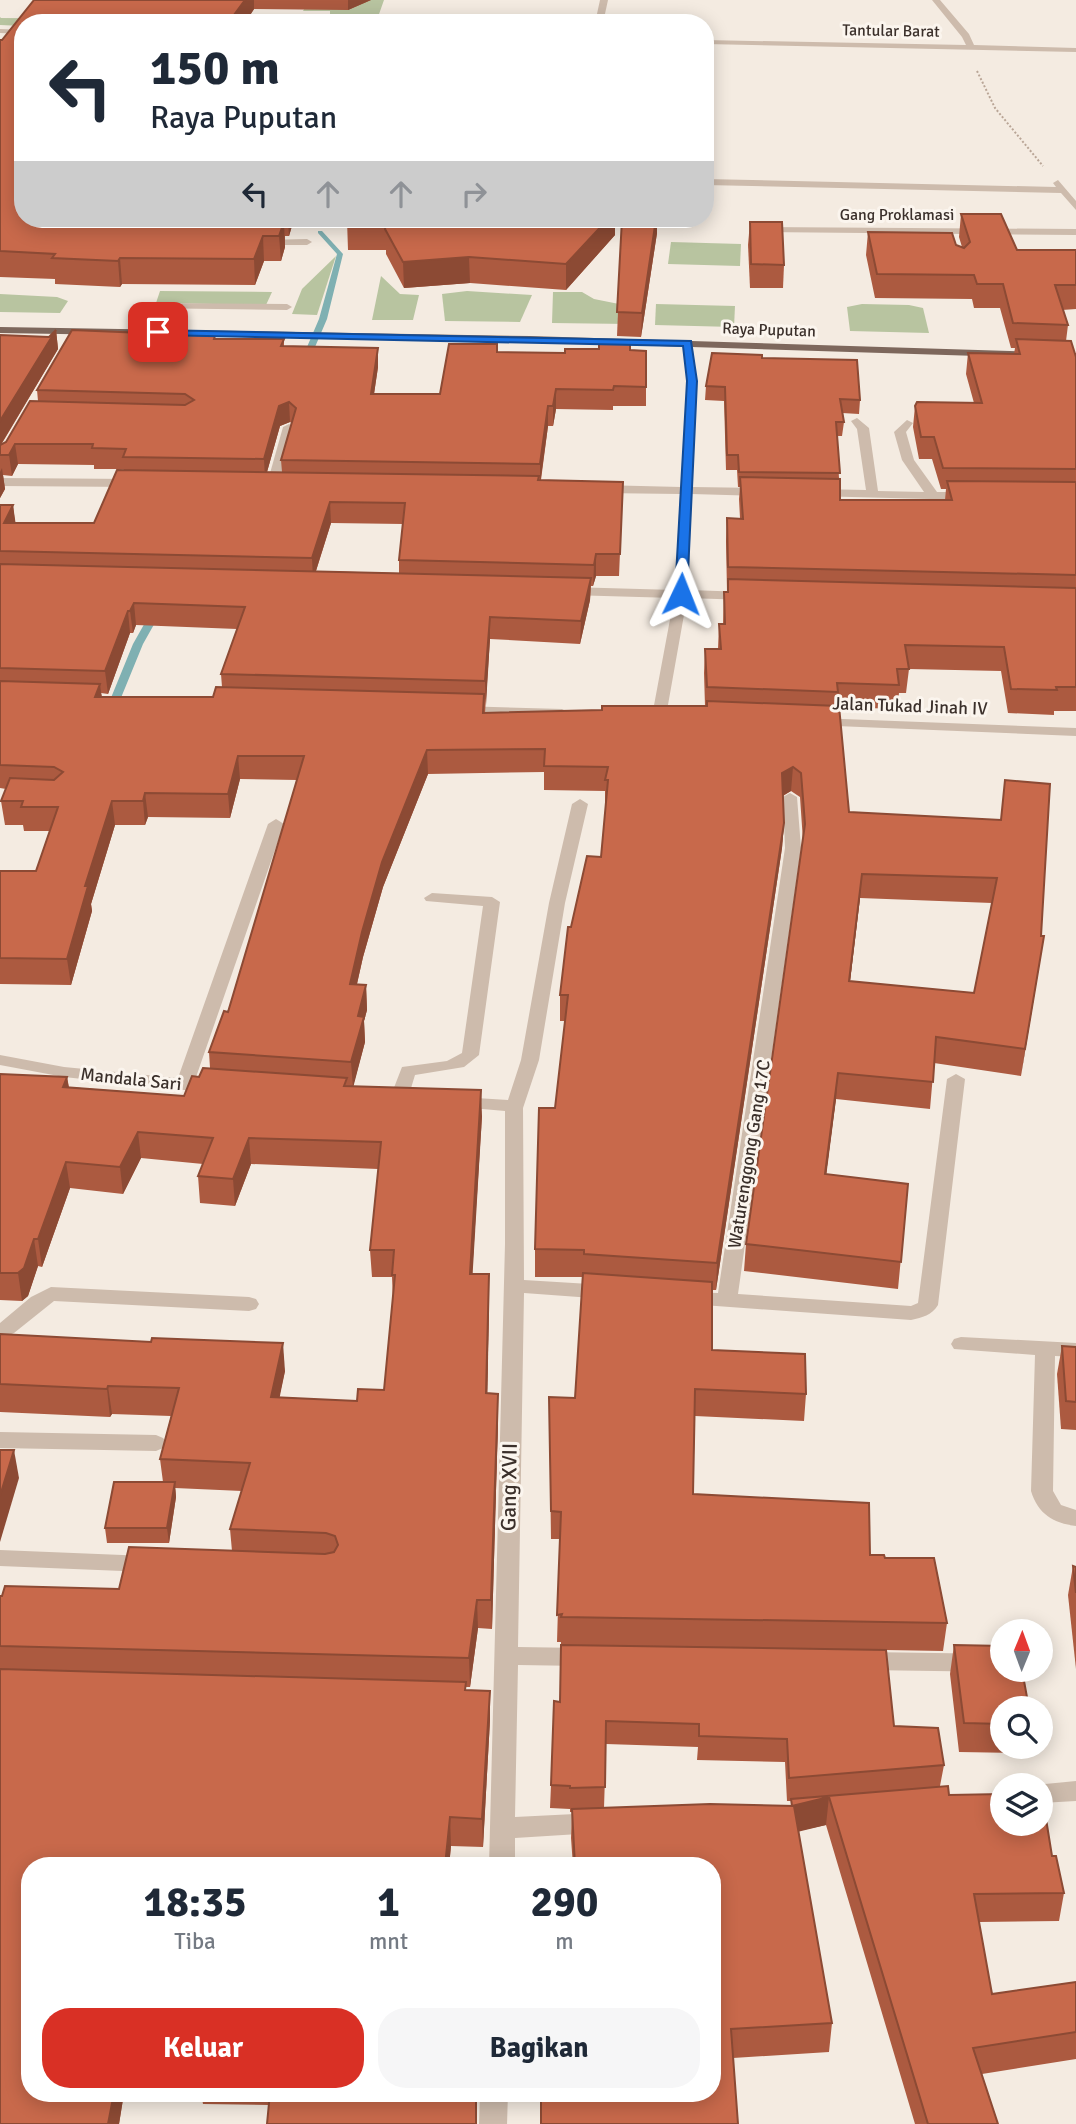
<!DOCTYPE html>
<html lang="id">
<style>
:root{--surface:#fff;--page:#f6f6f7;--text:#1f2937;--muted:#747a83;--accent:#d93025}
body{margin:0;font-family:Signika,sans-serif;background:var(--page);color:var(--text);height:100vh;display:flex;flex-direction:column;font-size:26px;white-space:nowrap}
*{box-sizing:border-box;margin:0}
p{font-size:23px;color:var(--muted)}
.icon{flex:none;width:38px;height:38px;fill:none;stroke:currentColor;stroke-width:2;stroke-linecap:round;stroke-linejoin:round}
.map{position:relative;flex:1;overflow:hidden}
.sheet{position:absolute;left:21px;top:1857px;width:700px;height:245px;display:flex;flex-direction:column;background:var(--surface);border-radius:28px;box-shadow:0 4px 18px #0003}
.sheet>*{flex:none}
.guide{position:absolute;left:14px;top:14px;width:700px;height:214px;border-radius:28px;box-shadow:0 4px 18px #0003;background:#fff;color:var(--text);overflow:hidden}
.needle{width:46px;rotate:1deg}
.controls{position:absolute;left:990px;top:1619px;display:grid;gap:14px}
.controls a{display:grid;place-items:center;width:63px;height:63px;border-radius:50%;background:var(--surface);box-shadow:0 4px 18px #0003;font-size:35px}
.pin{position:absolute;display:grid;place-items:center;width:60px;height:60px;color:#fff;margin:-30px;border-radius:14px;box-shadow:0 4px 10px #0006}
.me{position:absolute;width:77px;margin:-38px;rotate:2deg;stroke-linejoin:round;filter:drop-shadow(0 0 5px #0008)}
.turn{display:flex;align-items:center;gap:24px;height:147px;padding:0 21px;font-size:32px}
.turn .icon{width:91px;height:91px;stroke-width:2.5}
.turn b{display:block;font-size:49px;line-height:60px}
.lanes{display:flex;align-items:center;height:66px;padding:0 21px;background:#0003;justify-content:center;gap:35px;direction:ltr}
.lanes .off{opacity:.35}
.eta{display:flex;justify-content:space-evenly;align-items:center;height:119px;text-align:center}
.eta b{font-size:42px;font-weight:700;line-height:49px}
.button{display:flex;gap:14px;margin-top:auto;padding:14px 21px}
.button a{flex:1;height:80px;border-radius:28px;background:var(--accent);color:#fff;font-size:28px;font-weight:700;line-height:80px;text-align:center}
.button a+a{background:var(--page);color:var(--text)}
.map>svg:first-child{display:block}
.green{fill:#b8c4a0}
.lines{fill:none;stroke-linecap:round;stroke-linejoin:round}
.stream{fill:#7fb0b2;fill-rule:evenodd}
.path{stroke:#b9a596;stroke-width:2;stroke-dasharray:2 2;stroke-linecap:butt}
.minor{fill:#cdbbac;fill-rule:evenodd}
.major{fill:#7d675c;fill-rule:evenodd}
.wall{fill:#ac5a40;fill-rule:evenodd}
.shaded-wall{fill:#8c4a34}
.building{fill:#c8694b;stroke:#8c4a34;stroke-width:2;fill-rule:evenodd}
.route{fill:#1a73e8;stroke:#114b97;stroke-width:2}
.labels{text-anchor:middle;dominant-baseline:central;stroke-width:6;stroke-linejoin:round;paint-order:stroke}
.far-street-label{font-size:16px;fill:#3b302b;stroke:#fbf5ee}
.street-label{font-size:18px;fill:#3b302b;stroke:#fbf5ee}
.near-street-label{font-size:21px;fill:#3b302b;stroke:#fbf5ee}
</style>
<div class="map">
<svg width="1076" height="2124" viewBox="0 0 1076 2124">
<rect width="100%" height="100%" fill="#f4ebe1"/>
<g class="green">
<path d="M180 0H384L378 17H330V11H303L308 2Z"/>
<path d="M0 17 1 18 398 21 23 23V26L0 25Z"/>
<path d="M671 242 741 244 740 266 668 264Z"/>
<path d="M336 256 317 315 292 314 302 289Z"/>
<path d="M381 276 400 294 419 295 413 320H372Z"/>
<path d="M160 291 272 292 266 305 156 303Z"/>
<path d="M467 291 532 295 520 322 445 321 442 294Z"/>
<path d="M553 292H582L594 299 629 306 628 324 552 323Z"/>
<path d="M0 294 57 297 68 301 60 313 0 312Z"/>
<path d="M656 304 735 306 734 327 655 325Z"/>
<path d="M862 304 909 305 923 308 929 333 850 331 847 307Z"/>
</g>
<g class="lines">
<g class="stream">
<path d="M318 231H322L343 254 327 319 309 361 305 363 301 361 319 319 337 254 318 233Z"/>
<path d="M156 609 161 612 143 644 116 710 111 713 108 712 106 710 133 644 151 612Z"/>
</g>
<path class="path" d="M977 71 995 108 1043 166"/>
<g class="minor">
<path d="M600 0H608L603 23H595Z"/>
<path d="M932 0H940L969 34 974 45 1076 48V52L705 44V40L966 45 962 37Z"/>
<path d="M0 29 23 30V34L0 33Z"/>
<path d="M705 179 1056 187 1053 183 1058 180 1076 201V210L1061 193 705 185Z"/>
<path d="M759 227 1076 229V235L756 232 754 230Z"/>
<path d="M263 240 307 239 312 242 307 245H260L258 243Z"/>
<path d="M143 303 287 304 292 307 287 310 139 308V304Z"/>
<path d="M683 341 692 343 697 381 692 487 761 488 767 492 761 496 692 494 688 590 747 592 754 596 747 600 687 598 666 716 659 720 652 716 674 598 569 595 563 591 569 587 675 590 680 494 600 493 594 489 600 485 681 487 687 381Z"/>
<path d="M857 418 869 428 878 491 924 492 902 460 894 432 907 420 913 423 906 432 914 460 937 492H968L974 496 968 500 813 496 811 493 817 489 866 490 857 429 851 421Z"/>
<path d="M289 424 295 427 279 484 269 487 267 484 283 427Z"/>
<path d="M0 478 135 479 141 483 135 487 0 486Z"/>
<path d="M460 706 562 709 569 713 562 717 455 713 453 710Z"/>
<path d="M817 718 1076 728V736L812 725 810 722Z"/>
<path d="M790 793 797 797 801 848 738 1294 911 1306 918 1303 947 1079 956 1074 965 1079 938 1305C931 1316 923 1317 911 1320L689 1304 682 1302 679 1297 682 1292 718 1293 785 848 783 797Z"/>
<path d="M580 799 588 804 565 903 539 1060 523 1108 524 1280 606 1285 613 1287 616 1292 613 1297 606 1299 524 1293 518 1647 582 1648 590 1651 594 1657 590 1663 582 1666 518 1665 515 1817 595 1813 604 1816 607 1823 604 1830 595 1833 515 1838V1866H489L505 1244V1111L460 1107 451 1102 460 1097 508 1100 521 1060 549 903 572 804Z"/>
<path d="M276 819 284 824 195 1080 218 1083 221 1087 218 1091 184 1090 64 1077 0 1065V1055L64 1067 178 1078 268 824Z"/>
<path d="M432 893 492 897 500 902 479 1055 464 1067 415 1075 408 1098 399 1103 390 1098 402 1067 447 1061 462 1053 483 906 426 901 424 898Z"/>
<path d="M51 1287 249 1297 256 1299 259 1304 256 1309 249 1311 54 1301 14 1333 0 1339V1323L31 1297Z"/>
<path d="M961 1337 1076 1343V1357L1055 1356 1053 1491 1061 1505 1076 1510V1526C1053 1523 1038 1514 1031 1491L1035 1355 954 1349 951 1344 954 1339Z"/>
<path d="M0 1432 156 1435 163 1438 167 1443 163 1448 156 1451 0 1448Z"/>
<path d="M0 1550 147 1556 155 1558 158 1564 155 1570 147 1572 0 1566Z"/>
<path d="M866 1652 1003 1654V1670H1011L1003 1672 866 1670 858 1667 854 1661 858 1655Z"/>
<path d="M1076 1781V1801L1041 1803V1785H1035Z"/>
<path d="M480 2093H508L507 2124H479Z"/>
</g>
<path class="major" d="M0 327 530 336 1076 353V359L530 342 0 333Z"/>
</g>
<g class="wall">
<path d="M34 0H371L348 10 254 9 245 23H23L257 219 252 221H261V219H608L615 235 566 290 470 283 404 288 386 254V250H348L347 220 294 219 289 236H285V247L281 261H264L255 285 122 284 120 287 55 284V279L0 277V40H2Z"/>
<path d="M961 214 1017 250H1076V309L1062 310 1068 325 1066 341 1076 357V711H1054V715L1008 713 1001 671 909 669 906 693H899L897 709 839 707 849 812 1001 820 1005 780 1041 936 1040 961 1021 1076 934 1063 930 1109 836 1099 826 1174 908 1184 898 1289 744 1271 746 1244 803 841 800 797 791 791 783 796 784 823 782 848 716 1290H712V1350L806 1394 804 1421 695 1416 693 1494 870 1555 885 1558 947 1623 943 1651 886 1650 894 1726 944 1765 940 1786 949 1795 1052 1856 1064 1893 1059 1921 979 1922 992 1994 1076 1982V2059L982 2074 998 2124H915L826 1825 798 1831 832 2023 829 2052 733 2058 712 1866H573L571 1838 572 1812H570V1809L550 1808 551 1785 560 1702 561 1642H557L560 1539H551L549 1397 575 1398 583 1277H535V1249L555 1108 565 1021H560V995L571 927 601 857 606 804H605V791L544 790V772L428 774 383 887 363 957 357 984 366 985 367 1010 364 1021 365 1042 353 1086 482 1116 472 1274 489 1301 487 1393 498 1422 492 1629 478 1628 470 1687H466V1690L490 1720 483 1847 451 1846 449 1866H30V2093H124L119 2124H0V1596L119 1589 232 1551 230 1529 242 1491 175 1488 176 1497 169 1543H107L105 1528 163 1482 160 1459 171 1416 112 1414 110 1417 0 1412V1334L285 1371 279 1397 357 1401 384 1390 393 1302 392 1277H372L370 1250 378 1169 251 1164 235 1206 200 1203 198 1176 203 1164 141 1158 123 1194 70 1188 42 1267 38 1266 28 1296 22 1301 0 1300V1074L67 1077 69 1087 184 1096 199 1077 210 1068 209 1052 228 1012 297 780 240 779 230 818 148 817 145 825H115L91 904 92 911 71 985 0 984V871H36L50 831H24L23 825H5L1 801 6 789 0 788V505H13L15 523H94L124 469H94V465L18 464 12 476 3 475 5 489 0 498V335L49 337 56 330 58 349 1 445 6 442 38 401 37 390 215 339H284V346L378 367 374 394H440L497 352 565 353 630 350 646 387V406H613V410L556 409 553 426H548L541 480 623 482 619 576H596L593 586H591L590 600 580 644 490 639 485 713 602 710V706H705L704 673 705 649H718L719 624H723L724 592H727L726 541 727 518H740L739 499 740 487H738L737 470H726L724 401 705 400 706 386 762 358 860 400 859 414 842 413 844 422 842 436H837L840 500H945L946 489H941L932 459H919L913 427 915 406 974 403 966 374 968 353 1014 354 1015 348H1011L1000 308H974L972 299 875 298 866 255 868 232 956 245 962 247 959 237ZM290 422 292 423 281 460 282 472H267L280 426ZM331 523 403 524 399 560V573L316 571ZM136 625 237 629 221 674 222 687 213 697H102L101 693 108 694 130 633H133ZM860 898 992 903 974 993 850 981ZM606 1744 698 1747 697 1760 785 1762 787 1801H791V1806L604 1808Z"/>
<path d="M622 219H657V233L641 337 617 336Z"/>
<path d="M750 222 784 265 783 288H750L748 245Z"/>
<path d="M1062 1346 1076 1347V1430L1061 1429 1057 1374Z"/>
<path d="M1073 1566 1076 1567V1669L1068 1595Z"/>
<path d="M954 1645 1003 1708V1746H1028L1026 1753 959 1752 950 1674Z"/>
<path d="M201 2093H476L269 2105 203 2104Z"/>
</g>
<g class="shaded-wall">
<path d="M245 0H254V9L245 23H228Z"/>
<path d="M348 0H371L348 10Z"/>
<path d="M288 219H294L289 236Z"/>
<path d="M608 219H615V235L566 290V264Z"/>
<path d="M656 219H657V233L641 337 642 313Z"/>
<path d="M284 222 285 247 281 261 279 236Z"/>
<path d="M263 236 264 261 255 285 254 259Z"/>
<path d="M469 257 470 283 404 288 403 262Z"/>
<path d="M120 258 122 284 120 287 118 261Z"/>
<path d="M56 330 58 349 0 446V421Z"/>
<path d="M378 348V367L371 414V394Z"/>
<path d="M556 389V409L553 426V406Z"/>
<path d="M289 402 290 422 280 426 265 479 264 459 279 406Z"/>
<path d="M548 406V426L540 484V464Z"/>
<path d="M15 444 18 464 12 476 9 455Z"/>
<path d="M2 468 5 489 0 498V472Z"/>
<path d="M330 502 331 523 313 580 312 558Z"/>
<path d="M13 505 16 526 4 523Z"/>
<path d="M596 554V576L593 586 594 565Z"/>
<path d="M591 578 590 600 580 644 581 621Z"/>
<path d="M134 603 136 625 133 633 130 611Z"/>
<path d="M128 611 130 633 108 694 105 671Z"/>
<path d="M490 617V639L486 705 485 681Z"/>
<path d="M100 684 103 707 95 697Z"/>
<path d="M427 750 428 774 383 887 363 957 351 1010 350 984 362 932 382 862Z"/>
<path d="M238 756 240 779 230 818 228 794Z"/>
<path d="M793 767 791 791 780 797 782 773Z"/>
<path d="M145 793 148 817 145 825 143 801Z"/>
<path d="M112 801 115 825 91 904 92 911 71 985 67 959 85 886Z"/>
<path d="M784 823 782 848 716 1290 717 1263Z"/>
<path d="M862 874 860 898 847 1007 849 981Z"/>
<path d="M1044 936 1040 961 1021 1076 1025 1049Z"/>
<path d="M366 985 367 1010 364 1021 365 1042 353 1088 351 1062 358 1016Z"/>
<path d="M838 1073 836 1099 823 1201 825 1174Z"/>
<path d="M67 1077 71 1103 63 1087Z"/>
<path d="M481 1090 482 1116 471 1301 470 1274Z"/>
<path d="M138 1132 141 1158 123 1194 120 1167Z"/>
<path d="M249 1138 251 1164 235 1206 233 1179Z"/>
<path d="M66 1162 70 1188 42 1267 38 1239Z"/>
<path d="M34 1239 38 1266 28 1296 22 1301 18 1273Z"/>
<path d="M489 1274V1301L487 1421 486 1393Z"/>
<path d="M283 1343 285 1371 274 1425 271 1397Z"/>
<path d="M108 1386 112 1414 110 1417 107 1389Z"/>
<path d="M498 1394V1422L492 1629 491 1600Z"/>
<path d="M14 1450 19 1478 0 1542V1496Z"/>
<path d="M175 1482 176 1497 169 1543 167 1528Z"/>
<path d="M477 1600 478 1628 470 1687 469 1658Z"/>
<path d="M490 1691V1720L483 1847 482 1819Z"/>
<path d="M829 1797 826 1825 789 1834 792 1806Z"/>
<path d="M450 1817 451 1846 449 1866H445Z"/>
<path d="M114 2093H124L119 2124H108Z"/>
</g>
<g class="building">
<path d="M34 0H245L228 23H23V219H248L247 221 284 222 279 236H263L254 259 120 258 118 261 52 258 55 254 0 251V40H2Z"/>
<path d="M961 214H1001L1017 250H1076V285H1055L1068 325 1013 323 1003 284H977L974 275 877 274 868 232 952 233 956 245 964 248 970 242Z"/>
<path d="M347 219H608L566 264 469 257 403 262 385 229 386 224 347 225Z"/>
<path d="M622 219H656L642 313 617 312Z"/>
<path d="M750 222H782L784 265 751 264Z"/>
<path d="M56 330 0 421V335L49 337Z"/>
<path d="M72 330 215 336 214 339H284L281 346 378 348 371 394H440L449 344H497V352L565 353V349H599V341L630 342V350L646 351V387L614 386 613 390 556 389 553 406H548L540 464 281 460 296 408 289 402 279 406 264 459 123 457 126 449 92 448 93 444H15L9 455H0V445L6 442 30 401 185 405 194 400 185 394 37 390Z"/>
<path d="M1016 339 1071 341 1076 357V469L943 468 934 437H921L915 406 917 402 982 403 968 353 1020 354Z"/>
<path d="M712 353 762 355V358L857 360 860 400 840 399 844 422H836L840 473 739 472 738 455H727L725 387 706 386Z"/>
<path d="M117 470 539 476 538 480 623 482 620 554H596L594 565 399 560 405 503 330 502 312 558 0 551V505H13L4 523H94Z"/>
<path d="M740 477 840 479V500H952L947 481 1076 482V575L728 567 727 518 743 519Z"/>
<path d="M0 564 591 578 581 621 490 617 485 681 221 674 245 607 134 603 130 611H128L105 671 0 668Z"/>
<path d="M728 579 1076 588V687H1056L1057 690 1011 689 1004 647 905 645 909 669H897L899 685 837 683 838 692 707 687 705 649H721L719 624H725L724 592H728Z"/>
<path d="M0 681 100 684 95 697H213L216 687 484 694 483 713 602 710V706H707V701L839 706 849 812 1001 820 1005 780 1050 784 1041 936H1044L1025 1049 936 1037 933 1082 838 1073 825 1174 908 1184 901 1262 746 1244 805 824 801 773 793 767 782 773 784 823 717 1263 584 1254V1250L535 1249 539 1108H555L568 995H560L568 927H571L587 856 601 857 608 780H605L608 767 544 766 545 749 427 750 382 862 362 932 350 984 366 985 358 1016 364 1017 351 1062 209 1052 224 1011 228 1012 304 756H238L228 794 145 793 143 801H112L85 886H88L67 959 0 958V871H36L58 807H21L23 801H1L10 778 54 780 63 772 54 767 0 765ZM862 874 997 878 974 993 849 981Z"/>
<path d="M203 1068 347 1078 344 1086 481 1090 470 1274H489L486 1393 498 1394 491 1600H477L469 1658 0 1646V1596H2L5 1586 119 1589 129 1547 325 1554 334 1552 338 1545 335 1536 326 1533 230 1529 250 1463 160 1459 179 1388 108 1386 107 1389 0 1384V1334L151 1342 152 1338 283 1343 271 1397 357 1401 358 1389 384 1390 395 1275H392L394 1250H370L381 1142 249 1138 233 1179 198 1176 213 1138 138 1132 120 1167 66 1162 38 1239H34L24 1268 18 1273H0V1074L67 1077 63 1087 184 1096 192 1076 199 1077Z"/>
<path d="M583 1273 712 1282V1350L805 1354 806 1394 695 1389 693 1494 869 1503 870 1555H884L885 1558H934L947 1623 561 1617 562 1614 557 1615 561 1512 551 1511 549 1397 575 1398Z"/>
<path d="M1062 1346 1076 1347V1402L1066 1401Z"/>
<path d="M0 1450H14L0 1496Z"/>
<path d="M114 1482H175L167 1528H105Z"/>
<path d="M1073 1566 1076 1567V1593Z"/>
<path d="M561 1645 886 1650 894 1726 938 1728 944 1765 789 1778 787 1739 699 1736V1724L606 1721 605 1787 570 1788V1786L551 1785 554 1701 560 1702Z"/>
<path d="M954 1645 1003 1646V1670H1022L1029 1708H1003V1724L964 1723Z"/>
<path d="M0 1669 466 1682 465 1690 490 1691 482 1819 450 1817 445 1866H30V2093H114L108 2124H0Z"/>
<path d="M948 1786 949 1795 1003 1794V1824H1041L1042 1794 1052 1856H1056L1064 1893 974 1894 992 1994 1076 1982V2032L973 2048 998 2124H928L829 1797 792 1806 791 1799Z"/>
<path d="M710 1804 794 1806 832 2023 731 2029 738 2124H541V2093H712V1866H575L572 1809Z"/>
<path d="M270 2093H476V2124H267Z"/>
</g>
<path class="route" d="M155 330 691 341 697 381 687 594 681 597 675 594 687 381 683 346 158 335 153 332Z"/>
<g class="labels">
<g class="far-street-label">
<text transform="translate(891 31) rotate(1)">Tantular Barat</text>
<text x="897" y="215">Gang Proklamasi</text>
<text transform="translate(769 330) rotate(2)">Raya Puputan</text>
</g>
<g class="street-label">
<text transform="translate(910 706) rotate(2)">Jalan Tukad Jinah IV</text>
<text transform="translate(131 1079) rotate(6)">Mandala Sari</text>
<text transform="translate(749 1154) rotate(-81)">Waturenggong Gang 17C</text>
</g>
<g class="near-street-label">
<text transform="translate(509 1487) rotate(-89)">Gang XVII</text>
</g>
</g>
</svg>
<div class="controls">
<a><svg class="needle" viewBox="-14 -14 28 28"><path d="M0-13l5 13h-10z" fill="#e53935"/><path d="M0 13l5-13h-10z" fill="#747a83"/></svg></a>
<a><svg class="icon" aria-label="search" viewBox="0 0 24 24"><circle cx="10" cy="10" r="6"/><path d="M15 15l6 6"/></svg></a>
<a><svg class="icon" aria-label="layers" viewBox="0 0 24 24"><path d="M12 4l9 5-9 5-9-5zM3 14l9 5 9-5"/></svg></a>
</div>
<div class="pin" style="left:158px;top:332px;background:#d93025"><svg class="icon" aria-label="arrive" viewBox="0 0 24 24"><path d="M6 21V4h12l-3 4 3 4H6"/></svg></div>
<svg class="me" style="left:681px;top:594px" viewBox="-20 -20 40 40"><path d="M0-17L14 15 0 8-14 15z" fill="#1a73e8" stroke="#fff" stroke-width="4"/></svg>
<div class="guide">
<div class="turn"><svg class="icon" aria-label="left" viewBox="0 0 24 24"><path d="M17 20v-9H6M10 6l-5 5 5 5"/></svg><div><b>150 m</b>Raya Puputan</div></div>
<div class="lanes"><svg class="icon" aria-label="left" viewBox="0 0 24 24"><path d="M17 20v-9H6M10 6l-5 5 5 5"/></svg><svg class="icon off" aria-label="ahead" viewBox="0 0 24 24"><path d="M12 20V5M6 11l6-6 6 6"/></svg><svg class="icon off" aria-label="ahead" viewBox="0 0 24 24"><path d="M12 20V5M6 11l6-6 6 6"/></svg><svg class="icon off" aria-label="right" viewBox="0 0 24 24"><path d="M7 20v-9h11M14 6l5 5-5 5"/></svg></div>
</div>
<section class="sheet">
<div class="eta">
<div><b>18:35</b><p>Tiba</p></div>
<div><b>1</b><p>mnt</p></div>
<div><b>290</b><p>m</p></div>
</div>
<div class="button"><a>Keluar</a><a>Bagikan</a></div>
</section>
</div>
